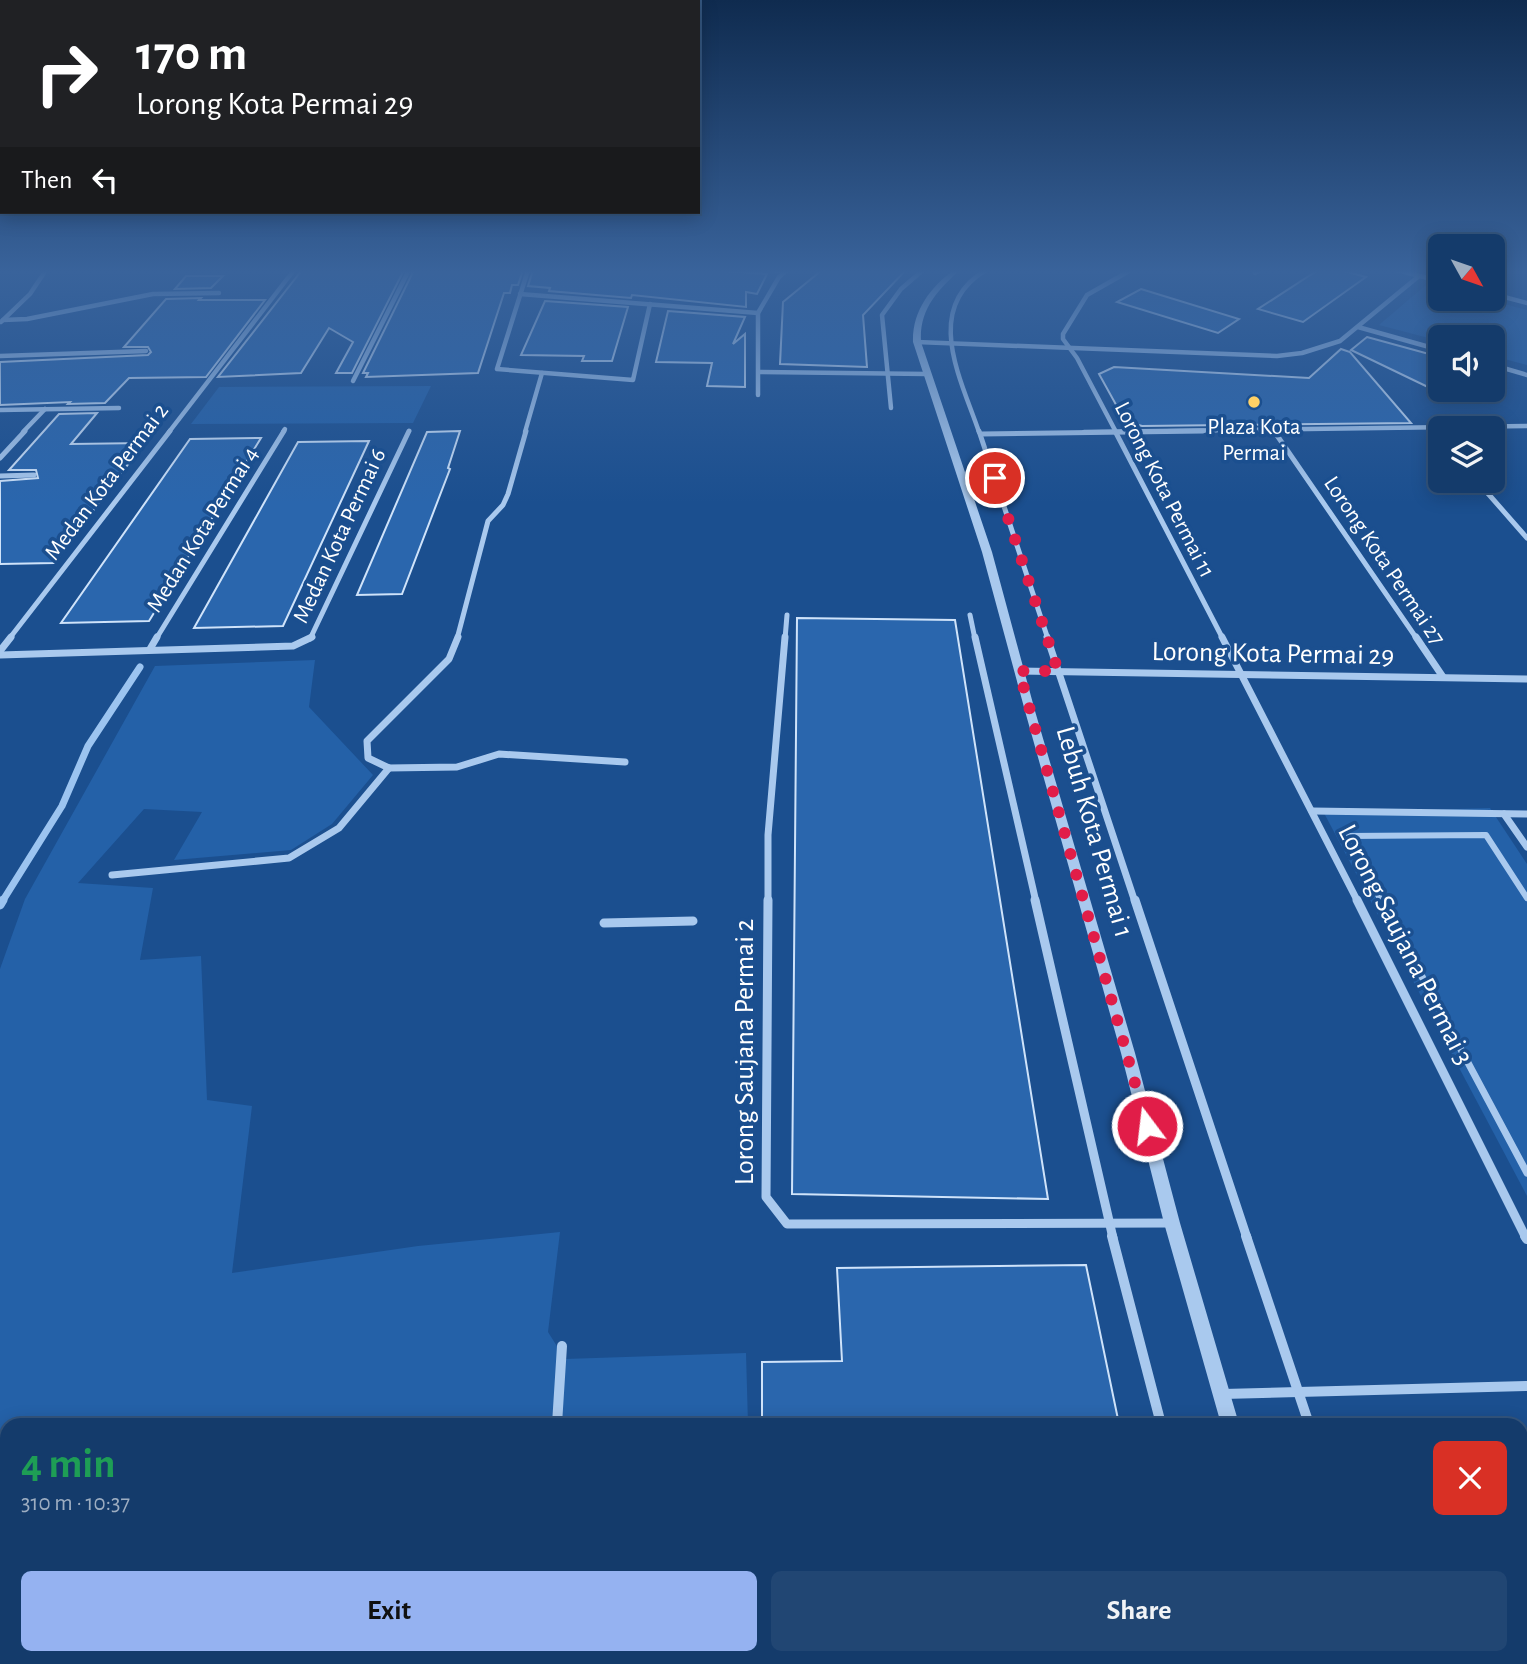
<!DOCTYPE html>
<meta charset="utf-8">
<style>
:root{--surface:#143b6b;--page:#214673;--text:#f1f3f6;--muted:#9dadc1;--line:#33557e;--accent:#95b2f1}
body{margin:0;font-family:"Alegreya Sans",sans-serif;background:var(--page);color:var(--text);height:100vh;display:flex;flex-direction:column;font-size:26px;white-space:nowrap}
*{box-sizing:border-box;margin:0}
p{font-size:23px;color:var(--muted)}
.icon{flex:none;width:38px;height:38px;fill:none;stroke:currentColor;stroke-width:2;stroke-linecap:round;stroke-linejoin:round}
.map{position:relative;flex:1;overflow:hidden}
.panel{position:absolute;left:0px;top:1418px;width:1528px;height:247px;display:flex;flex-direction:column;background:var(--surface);border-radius:21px 21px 0 0;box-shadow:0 4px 18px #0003,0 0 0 2px var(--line)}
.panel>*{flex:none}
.top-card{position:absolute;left:0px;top:0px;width:700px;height:214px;box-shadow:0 4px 18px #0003,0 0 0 2px var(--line);background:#202124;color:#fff;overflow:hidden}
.needle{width:46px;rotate:130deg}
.buttons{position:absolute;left:1428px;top:234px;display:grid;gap:14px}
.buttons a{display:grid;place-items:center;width:77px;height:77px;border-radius:10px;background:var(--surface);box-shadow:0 4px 18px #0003,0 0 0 2px var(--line);font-size:35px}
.pin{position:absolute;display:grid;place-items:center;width:60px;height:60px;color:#fff;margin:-30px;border:4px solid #fff;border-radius:50%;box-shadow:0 2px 7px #0007}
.me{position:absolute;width:77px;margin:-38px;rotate:345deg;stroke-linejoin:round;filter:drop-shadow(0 0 5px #0008)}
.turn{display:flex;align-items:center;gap:24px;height:147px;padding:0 21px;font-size:32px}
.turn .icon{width:91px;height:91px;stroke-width:2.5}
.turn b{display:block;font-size:49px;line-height:60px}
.then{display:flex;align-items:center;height:66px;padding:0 21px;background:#0003;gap:14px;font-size:26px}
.round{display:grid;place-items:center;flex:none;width:74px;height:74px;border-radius:10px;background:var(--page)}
.headline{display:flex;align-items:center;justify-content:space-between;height:119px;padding:0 21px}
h1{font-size:42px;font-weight:700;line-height:52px;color:#1e9e55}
.primary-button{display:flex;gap:14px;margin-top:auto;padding:14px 21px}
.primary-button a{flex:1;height:80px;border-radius:10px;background:var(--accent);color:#111;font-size:28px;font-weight:700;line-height:80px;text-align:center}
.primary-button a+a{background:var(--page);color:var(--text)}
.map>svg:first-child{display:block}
.green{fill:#2461a8}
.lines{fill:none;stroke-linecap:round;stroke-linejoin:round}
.stream-far1{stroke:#9cc4f0;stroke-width:7}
.stream{stroke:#9cc4f0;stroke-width:9}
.building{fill:#2a66ad;stroke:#cfe3fa;stroke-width:2}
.pedestrian-far1{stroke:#a9c9ee;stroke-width:6}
.pedestrian{stroke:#a9c9ee;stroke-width:7}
.minor-far4{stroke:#a9c9ee;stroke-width:4.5}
.minor-far3{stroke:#a9c9ee;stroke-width:5}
.minor-far2{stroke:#a9c9ee;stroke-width:7}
.minor-far1{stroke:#a9c9ee;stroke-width:9}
.minor{stroke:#a9c9ee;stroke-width:10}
.tertiary{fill:#a9c9ee;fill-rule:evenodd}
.route{stroke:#e11d48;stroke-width:12;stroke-dasharray:0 21.6}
.poi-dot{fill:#ffd166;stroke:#1b4f8f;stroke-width:2.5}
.labels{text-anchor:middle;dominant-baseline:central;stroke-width:7;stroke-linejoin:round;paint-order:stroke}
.far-poi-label{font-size:23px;fill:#fff;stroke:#1b4f8f}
.far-street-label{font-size:23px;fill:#fff;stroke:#1b4f8f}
.street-label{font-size:28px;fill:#fff;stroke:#1b4f8f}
</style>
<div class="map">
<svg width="1527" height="1664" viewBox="0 0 1527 1664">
<rect width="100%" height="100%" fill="#1b4f8f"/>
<g class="green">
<path d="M1427 284 1440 288V299H1486L1527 310V365L1493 356V338H1440V341L1379 325Z"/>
<path d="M431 386 413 423 191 424 219 387Z"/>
<path d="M315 660 309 707 373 775 332 824 291 850 174 860 202 812 144 809 78 883 153 888 140 960 201 956 207 1100 252 1106 232 1273 418 1246 560 1232 548 1332 565 1359 746 1353 748 1424H7V1657H114L112 1664H0V969L25 899 155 666Z"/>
<path d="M1490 808 1527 864V1196L1324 813Z"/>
<path d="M316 1657H660V1664H315Z"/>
</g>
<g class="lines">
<path class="stream-far1" d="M2 902 62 806 88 746 140 667"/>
<path class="stream" d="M0 905 3 900"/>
</g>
<g class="building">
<path d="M302 270H404L352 373H336L353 342 329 328 301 373 218 377Z"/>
<path d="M414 270H523L518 285H512L510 293H504L478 373 366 377 368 373H363Z"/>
<path d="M533 270H708L767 274 757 294 746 292V307L632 295 631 298 549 291 550 288 528 286Z"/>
<path d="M822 270H906L863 315 867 367 780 364 783 302Z"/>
<path d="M1318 270H1340L1366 277 1303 322 1258 309Z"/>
<path d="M186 276H223L211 288 175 289Z"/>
<path d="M1141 289 1239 319 1218 333 1117 302Z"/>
<path d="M201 298 199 300H265L206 377 129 378 105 403 68 404 70 402 0 405V362L148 355 151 352 148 347H124L166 299Z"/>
<path d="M545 301 628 307 612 361H582L584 356 521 355Z"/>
<path d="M668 311 745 317 733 344 745 334V387L707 386 712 363 656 362Z"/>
<path d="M1367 337 1440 357V382L1432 389 1351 350Z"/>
<path d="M1341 349 1350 352 1411 423 1142 426 1125 421 1099 374 1114 367 1309 378Z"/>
<path d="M97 413 71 444 144 443 54 563 0 564V481L38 478 36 470H9L59 414Z"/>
<path d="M460 431 448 468 450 469 402 594 357 595 427 432Z"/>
<path d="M261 438 149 621 61 623 190 439Z"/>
<path d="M369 441 283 626 194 628 298 442Z"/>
<path d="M797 618 955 620 1048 1199 792 1194Z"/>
<path d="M1086 1265 1119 1424H762V1362L842 1361 837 1268Z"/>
</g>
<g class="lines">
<path class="pedestrian-far1" d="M1382 902 1346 836 1486 835 1527 898"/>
<path class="pedestrian" d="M1381 900 1527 1173"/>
<g class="minor-far4">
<path d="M528 270 497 369 633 380 650 304"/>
<path d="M771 270 785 271"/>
<path d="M1396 270 1440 281"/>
<path d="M1255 273 1261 270"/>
<path d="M520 294 758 313"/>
<path d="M1493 294 1527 303"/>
<path d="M3 320 27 319 153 294 219 293"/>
<path d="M1 322 30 294 46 270"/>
<path d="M1358 327 1440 350"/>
<path d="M917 342 1277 356 1302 353 1340 341 1419 276"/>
<path d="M0 356 146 351"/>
<path d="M1493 365 1527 375"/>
<path d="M759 372 927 374"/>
<path d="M353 381 409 270"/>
<path d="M758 395V313L779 277 787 270"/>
<path d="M891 408 882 315 901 289 923 270"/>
<path d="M0 410 119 408"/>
<path d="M1430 427 1435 432"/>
<path d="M1273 429 1275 432"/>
<path d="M23 432 45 409"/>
<path d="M169 432 294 270"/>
<path d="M283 432 285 429"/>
<path d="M525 432 542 373"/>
<path d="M979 432C961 379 922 308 986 270"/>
<path d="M1084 432 1527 426"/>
<path d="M1116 432 1077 358 1063 339V334L1087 295 1131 270"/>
</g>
<g class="minor-far3">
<path d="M979 431 1048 639"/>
<path d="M1115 431 1223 639"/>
<path d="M1274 431 1417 639"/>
<path d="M1433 431 1440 439"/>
<path d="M981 434 1203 431"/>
<path d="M0 458 25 431"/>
<path d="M0 476 34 475"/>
<path d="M1477 481 1527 538"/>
<path d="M970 615 975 639"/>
<path d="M9 639 170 431"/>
<path d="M156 639 284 431"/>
<path d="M310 639 409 431"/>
<path d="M457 639 488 521 503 505 508 494 526 431"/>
<path d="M785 639 787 615"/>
</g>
<g class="minor-far2">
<path d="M458 637 449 659 367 741 368 758 389 768 457 767 499 754 625 762"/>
<path d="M975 637 1036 902"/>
<path d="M1047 637 1135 902"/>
<path d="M1222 637 1358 902"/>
<path d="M1416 637 1443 677"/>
<path d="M150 649 157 637"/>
<path d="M0 651 11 637"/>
<path d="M0 655 293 646 312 637"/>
<path d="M1019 671 1527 679"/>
<path d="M1312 811 1527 814"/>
<path d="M1504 814 1527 847"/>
<path d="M112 875 289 858 339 828 389 768"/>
<path d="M768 902V835L785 637"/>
</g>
<g class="minor-far1">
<path d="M768 900 766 1197 787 1224 1171 1223"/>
<path d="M1035 900 1113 1238"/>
<path d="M1135 900 1247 1238"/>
<path d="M1357 900 1526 1238"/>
<path d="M604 923 693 921"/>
</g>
<g class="minor">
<path d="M1112 1236 1161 1424"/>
<path d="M1246 1236 1309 1424"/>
<path d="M1525 1236 1527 1239"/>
<path d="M1223 1394 1527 1386"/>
<path d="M557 1424 562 1346"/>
<path d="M542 1657V1664"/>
<path d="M1220 1657 1221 1664"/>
<path d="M1388 1657 1390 1664"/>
</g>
<g class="tertiary">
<path d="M954 270H960C938 290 919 309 921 342L992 552 1035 711 1135 1053 1180 1223 1239 1424H1221L1164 1223 1121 1053 1025 711 982 552 913 342C912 312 930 287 954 270Z"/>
<path d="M1286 1657H1307L1309 1664H1287Z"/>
</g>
</g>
<linearGradient id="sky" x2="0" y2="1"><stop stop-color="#0f2b4f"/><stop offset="0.54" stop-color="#39639b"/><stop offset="1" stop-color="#39639b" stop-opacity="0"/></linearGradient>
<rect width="1527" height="503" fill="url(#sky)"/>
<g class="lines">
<path class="route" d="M995 478 1058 671H1019L1147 1126"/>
</g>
<circle class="poi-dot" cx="1254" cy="402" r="7"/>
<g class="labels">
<g class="far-poi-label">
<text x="1254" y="427">Plaza Kota<tspan x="1254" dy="26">Permai</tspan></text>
</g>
<g class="far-street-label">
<text transform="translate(107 482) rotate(-53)">Medan Kota Permai 2</text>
<text transform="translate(1164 490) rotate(63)">Lorong Kota Permai 11</text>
<text transform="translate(203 530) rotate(-58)">Medan Kota Permai 4</text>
<text transform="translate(340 536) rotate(-65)">Medan Kota Permai 6</text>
<text transform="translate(1384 561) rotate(56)">Lorong Kota Permai 27</text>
</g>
<g class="street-label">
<text transform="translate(1273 654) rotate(1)">Lorong Kota Permai 29</text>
<text transform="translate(1094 832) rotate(74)">Lebuh Kota Permai 1</text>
<text transform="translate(1405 945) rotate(63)">Lorong Saujana Permai 3</text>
<text transform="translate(745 1052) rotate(-90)">Lorong Saujana Permai 2</text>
</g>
</g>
</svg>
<div class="buttons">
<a><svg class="needle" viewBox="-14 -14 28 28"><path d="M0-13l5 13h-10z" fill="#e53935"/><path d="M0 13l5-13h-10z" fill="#9dadc1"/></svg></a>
<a><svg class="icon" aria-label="sound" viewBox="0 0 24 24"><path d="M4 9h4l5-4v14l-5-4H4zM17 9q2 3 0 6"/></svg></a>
<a><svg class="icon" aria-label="layers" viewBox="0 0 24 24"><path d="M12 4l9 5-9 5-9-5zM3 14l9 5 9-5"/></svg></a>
</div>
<div class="pin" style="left:995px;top:478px;background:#d93025"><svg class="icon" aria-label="arrive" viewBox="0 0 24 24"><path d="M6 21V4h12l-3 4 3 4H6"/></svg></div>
<svg class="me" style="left:1147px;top:1126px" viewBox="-20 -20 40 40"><circle r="17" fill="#e11d48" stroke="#fff" stroke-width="3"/><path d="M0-11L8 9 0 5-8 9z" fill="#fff"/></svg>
<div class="top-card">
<div class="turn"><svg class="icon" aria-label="right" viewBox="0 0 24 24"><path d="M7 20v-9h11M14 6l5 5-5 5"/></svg><div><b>170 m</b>Lorong Kota Permai 29</div></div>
<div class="then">Then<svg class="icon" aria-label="left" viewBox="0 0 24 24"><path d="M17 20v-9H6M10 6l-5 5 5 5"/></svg></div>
</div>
<section class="panel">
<div class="headline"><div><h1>4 min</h1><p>310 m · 10:37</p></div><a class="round" style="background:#d93025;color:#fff"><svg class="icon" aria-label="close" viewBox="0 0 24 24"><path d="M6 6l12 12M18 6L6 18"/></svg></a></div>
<div class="primary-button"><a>Exit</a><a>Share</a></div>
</section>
</div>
